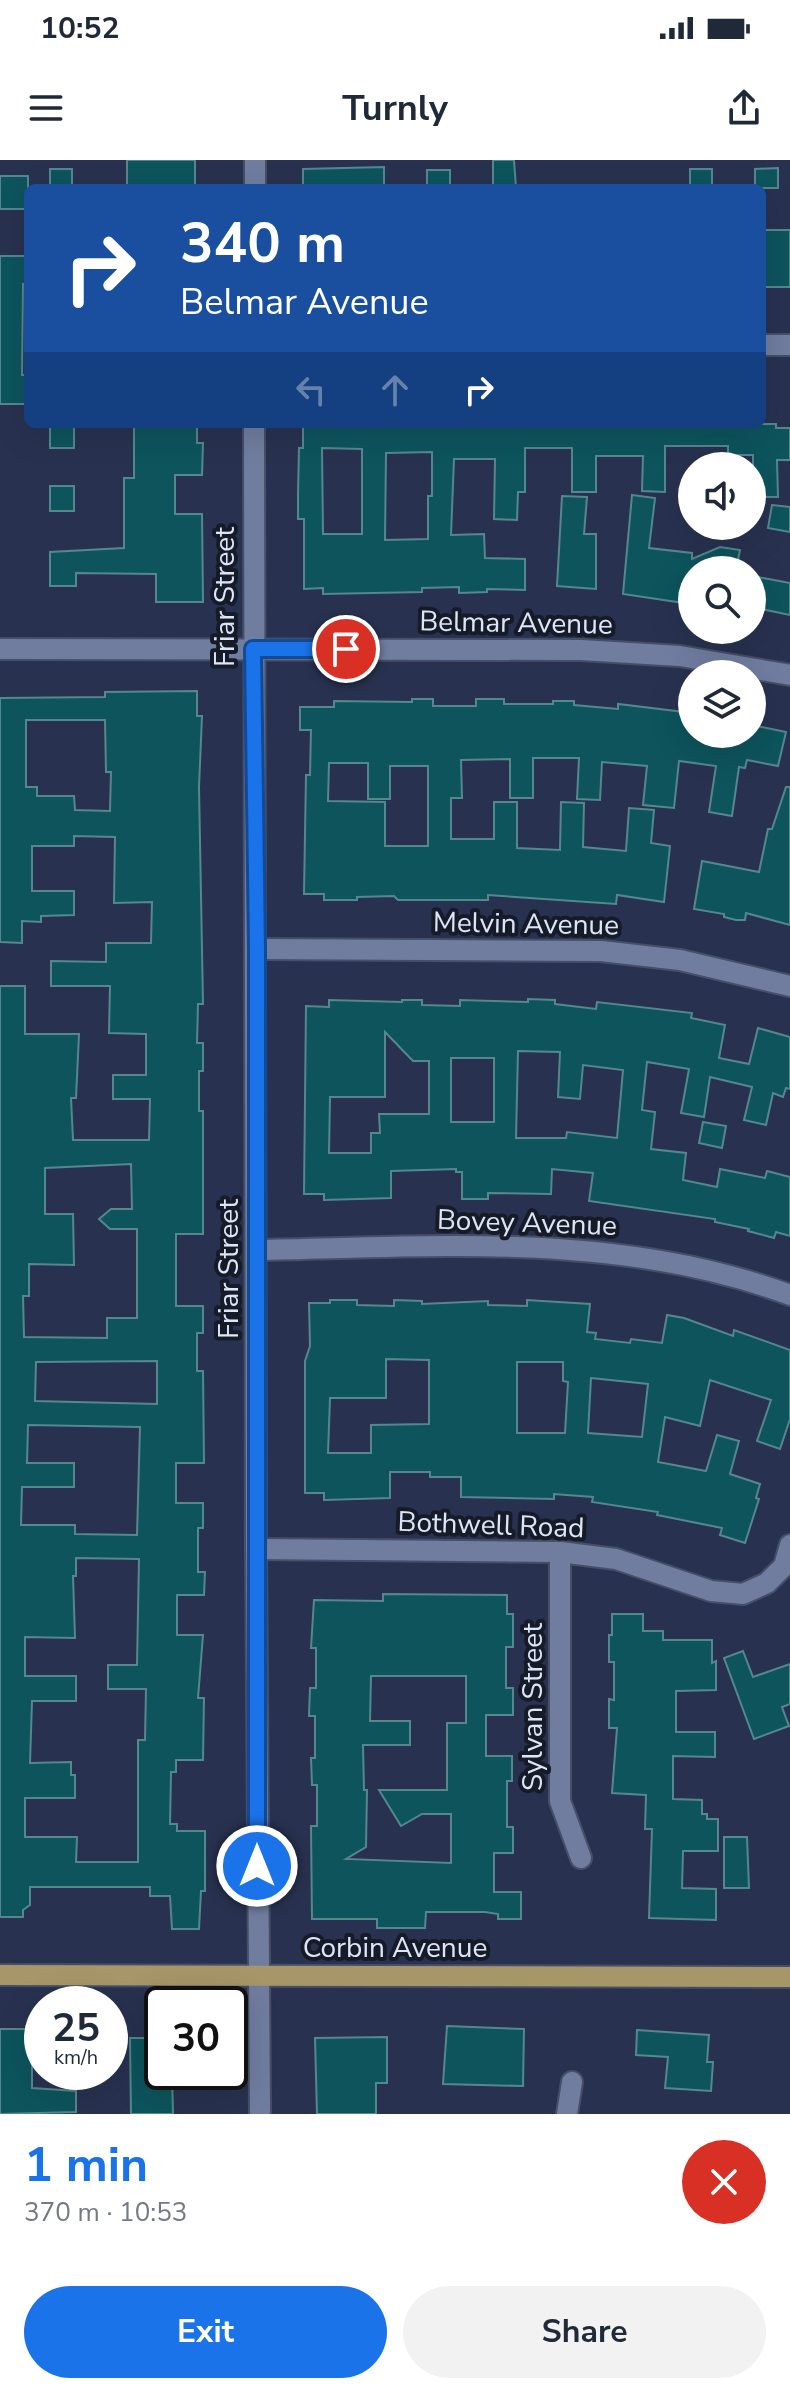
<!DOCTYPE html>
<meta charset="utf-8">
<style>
:root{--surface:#fff;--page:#f2f2f3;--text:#1f2937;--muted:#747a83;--accent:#1a73e8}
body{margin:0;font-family:"Nunito Sans",sans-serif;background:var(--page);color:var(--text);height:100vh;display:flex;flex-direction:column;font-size:30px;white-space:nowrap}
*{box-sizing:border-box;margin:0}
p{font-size:26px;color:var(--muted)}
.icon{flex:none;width:44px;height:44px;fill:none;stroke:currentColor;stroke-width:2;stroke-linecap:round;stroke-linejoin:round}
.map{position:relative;height:1954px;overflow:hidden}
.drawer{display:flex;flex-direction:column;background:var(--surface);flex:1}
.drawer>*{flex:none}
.top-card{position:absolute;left:24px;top:24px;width:742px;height:244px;border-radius:12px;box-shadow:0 8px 32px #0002;background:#1a4fa0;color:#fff;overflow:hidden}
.fabs{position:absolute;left:678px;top:292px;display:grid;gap:16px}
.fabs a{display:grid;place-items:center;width:88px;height:88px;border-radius:50%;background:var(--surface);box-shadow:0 8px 32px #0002;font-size:40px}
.speed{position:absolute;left:24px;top:1826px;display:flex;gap:16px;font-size:40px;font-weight:700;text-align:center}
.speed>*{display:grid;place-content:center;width:104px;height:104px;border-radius:50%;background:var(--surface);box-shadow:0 8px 32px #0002;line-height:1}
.speed small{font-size:20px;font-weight:400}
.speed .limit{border:4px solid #111;border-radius:12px;background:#fff;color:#111}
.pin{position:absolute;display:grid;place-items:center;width:68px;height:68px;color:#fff;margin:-34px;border:4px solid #fff;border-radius:50%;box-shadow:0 2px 8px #0007}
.me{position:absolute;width:88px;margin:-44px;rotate:0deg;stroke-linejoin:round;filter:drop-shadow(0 0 6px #0008)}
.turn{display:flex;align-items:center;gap:28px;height:168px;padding:0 24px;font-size:36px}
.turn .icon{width:104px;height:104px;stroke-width:2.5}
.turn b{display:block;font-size:56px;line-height:68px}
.lanes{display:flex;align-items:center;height:76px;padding:0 24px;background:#0003;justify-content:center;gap:40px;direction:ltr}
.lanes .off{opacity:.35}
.round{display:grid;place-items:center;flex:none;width:84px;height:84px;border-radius:42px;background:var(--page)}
.head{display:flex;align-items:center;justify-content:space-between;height:136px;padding:0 24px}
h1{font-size:48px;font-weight:700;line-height:60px;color:var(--accent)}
.button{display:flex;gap:16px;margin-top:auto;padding:16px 24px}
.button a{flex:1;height:92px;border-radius:48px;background:var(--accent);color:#fff;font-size:32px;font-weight:700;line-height:92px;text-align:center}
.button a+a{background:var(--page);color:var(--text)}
.status{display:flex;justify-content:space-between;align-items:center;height:56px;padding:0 40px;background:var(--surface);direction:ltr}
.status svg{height:22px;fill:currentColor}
header{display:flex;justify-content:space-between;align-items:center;height:104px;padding:0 24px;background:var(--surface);font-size:36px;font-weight:700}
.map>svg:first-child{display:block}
.building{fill:#0d545d;stroke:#55878f;stroke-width:2;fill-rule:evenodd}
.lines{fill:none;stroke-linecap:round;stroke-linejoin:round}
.minor-casing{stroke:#464e68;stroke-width:24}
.major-casing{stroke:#464e68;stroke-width:24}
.minor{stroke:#707d9f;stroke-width:20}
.major{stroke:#a79667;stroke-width:20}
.route-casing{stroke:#114b97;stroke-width:20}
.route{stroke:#1a73e8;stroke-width:14}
.labels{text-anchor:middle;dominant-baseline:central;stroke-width:8;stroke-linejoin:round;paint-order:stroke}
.street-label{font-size:28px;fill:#dee5f9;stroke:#161b28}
</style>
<div class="status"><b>10:52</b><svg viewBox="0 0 49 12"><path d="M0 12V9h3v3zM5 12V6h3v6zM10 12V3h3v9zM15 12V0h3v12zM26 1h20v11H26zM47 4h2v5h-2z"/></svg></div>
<header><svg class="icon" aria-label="menu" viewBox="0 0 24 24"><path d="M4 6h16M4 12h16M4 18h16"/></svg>Turnly<svg class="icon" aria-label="share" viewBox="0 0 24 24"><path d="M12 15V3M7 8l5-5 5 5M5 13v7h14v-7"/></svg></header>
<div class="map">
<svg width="790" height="1954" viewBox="0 0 790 1954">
<rect width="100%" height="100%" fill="#283250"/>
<g class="building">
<rect x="127" y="0" width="68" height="28"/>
<path d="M493 0H514L516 28H493Z"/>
<path d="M384 7V28H303V9Z"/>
<path d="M778 8V28H755V9Z"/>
<rect x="50" y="9" width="22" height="19"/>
<rect x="690" y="9" width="22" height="19"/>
<rect x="427" y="10" width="23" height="18"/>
<rect x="0" y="16" width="28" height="33"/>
<path d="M764 70H790V127H762Z"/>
<path d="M0 96H27V124H23L22 215H28V244H0Z"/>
<rect x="50" y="264" width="24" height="24"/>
<path d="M134 264H197V283H203L202 315H175V354H202L203 442H156V414L76 413V426H50V392L124 388V318H134Z"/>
<path d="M303 264H776V268H790V300H777L778 337H753V295H728V286H665V332L642 331 643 296H596V332H572V288H525V332H518L517 360 494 359 495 299H454L451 375 484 374 485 398 525 399V430L487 429V432L459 433V427L422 428V432L323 434V428L304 429V359H298V335L299 288H303ZM322 288 362 289V374H323ZM432 292V336H428V379L385 380 386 293Z"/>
<rect x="50" y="326" width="24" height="25"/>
<path d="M632 335 655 338 649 388 692 393V399L720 387 740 390 736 410H692V436L685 435 684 443 623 434Z"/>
<path d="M562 336 587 337 584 374H596V429L557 426Z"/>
<path d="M772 345 790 347V372L768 368Z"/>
<path d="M752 416 790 423V455L752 447Z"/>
<path d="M197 531V556H202L199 627 203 844H198L197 883H203V911H199V951H203V1074H176V1146H203V1173H197V1211H203L204 1303H176V1343H203V1368H198V1412H205L204 1435H177V1475H203L198 1538H204L203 1600H176V1612H171L170 1664H177V1671H205V1731H201L199 1769H172L170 1736H150V1727H30V1745L23 1750V1757H0V826H25V874H79L76 938H71L73 980H149L150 939H113V915H146V874L109 873 110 826H51V801L106 802V783H151L152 742 114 743 115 677 74 676V686H32V731H74V755L41 756V762L22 761V783L0 782V538L105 537V532ZM26 560H105L106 612H111L110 651 75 650 74 636H37V627H26ZM131 1004 132 1049H111L99 1059 110 1069H137V1158H107V1178L24 1177 23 1136H29V1104L74 1105 73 1054H45V1008ZM157 1201V1244L35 1241 36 1202ZM28 1265 140 1267 137 1375 75 1374V1365H21L22 1327H74V1303H27ZM76 1398 139 1399 137 1505H108V1529H146L145 1580H138V1702H76L77 1677H25V1638H75V1615H71V1602L30 1603 32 1541H76V1516H25V1477L75 1478 73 1416H76Z"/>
<path d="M412 539H433V546H476V539H504V544H553V541H574V545L618 549V544L692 553V574H752V565L786 572 778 606 747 600 745 608 739 607 732 656 709 652 716 606 679 601 674 648 643 645 647 606 602 602 600 640 577 639 579 598H533V638H510V599L461 600 462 638H451V679H494V642H517V688L560 690 561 642 584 643 583 687 626 691 629 648 654 650 651 683 670 686 664 742 617 735 616 744 488 735V740H398L394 736 357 737V740H324V734H304L306 615H310L311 570H300V547H334V541L412 542ZM329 603H368V639H390V606H428V686H385V642L328 641Z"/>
<path d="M786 627H790V765L746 753 745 760H736L724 757V754L694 749 702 701 759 712 768 669H772Z"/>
<path d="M528 839 555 840V844L596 849 597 842 692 853 691 858 725 865 719 898 749 904 758 868 790 877V929L786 928 783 937 773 933 766 965 744 960 752 927 710 917 704 957 681 953 689 909 647 902 642 950 655 952 651 989 686 993 683 1020 717 1027 720 1009 765 1018 767 1011 790 1017V1076L776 1072 774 1078 748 1071 749 1069 715 1062V1059L589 1041 593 1013 552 1009 551 1034 488 1033V1039H462V1012H456V1009L391 1011V1038L324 1040V1034H304L306 846 329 847V840L402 842V840H422V845L460 846V840L528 842ZM385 872 413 901H429V954H379L380 973H371V993H329L330 937H385ZM518 891 560 892 558 937 580 939 583 905 623 910 617 978 567 972 566 978H516ZM451 898H494V962H451Z"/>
<path d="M703 962 726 966 722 988 699 983Z"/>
<path d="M330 1140H357V1145L394 1146V1140L422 1141V1144L488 1141V1145L527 1146V1140L590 1144 587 1172 596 1173 595 1179 630 1183 631 1179 662 1183 667 1155 684 1158 733 1176 734 1170 790 1190V1259L780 1289 757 1281 771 1240 710 1220 700 1266 665 1257 658 1302 706 1311 717 1275 739 1281 730 1314 760 1324 756 1338 759 1339 745 1383 720 1375 722 1368 657 1355 658 1352 592 1342 593 1337 554 1334V1339L461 1337V1317H430V1312H390V1338L324 1340V1333H305V1201L310 1186 309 1143H330ZM386 1199 429 1200V1264L371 1265V1293H328L330 1238H386ZM517 1202H563V1221L568 1222 565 1273H517ZM591 1218 648 1224 642 1277 588 1273Z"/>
<path d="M383 1434 507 1435V1454H513V1487H506V1528H513V1555H486V1596H512V1621H507V1667H513V1693H494V1732H521V1759H498V1754L485 1752H426L425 1768H377V1759H312L311 1666H317V1625H312L311 1598H315V1556H309L310 1528H316V1488H311L314 1440 383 1441ZM371 1516H466V1563H447V1630H379L401 1666 422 1654H451V1703L346 1699 366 1687 367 1630H364L363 1585H410V1561H370Z"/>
<path d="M612 1454H643V1471H663V1480H712V1503L716 1501V1530L676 1531V1572H715V1597L673 1596V1639L702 1640V1654H707V1659H718V1691H683L682 1728 716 1729V1760L649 1758 652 1669H645L646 1635 612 1633 617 1568H609V1539L614 1540V1502H609V1475H612Z"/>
<path d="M743 1491 753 1517 790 1504V1544L782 1547 789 1566 754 1579 724 1498Z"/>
<path d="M724 1677H747L749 1728H724Z"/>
<path d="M447 1866 524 1869 523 1926 443 1924Z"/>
<path d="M0 1869H32V1928L76 1931V1952L0 1954Z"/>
<path d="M637 1870 709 1875 707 1902H713L711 1931 665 1928 668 1897 636 1895Z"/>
<path d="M387 1877V1923H376V1954H317L315 1878Z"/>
<path d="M130 1878H162V1912H172L173 1954H131Z"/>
</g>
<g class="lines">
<g class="minor-casing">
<g id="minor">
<path d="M255 28V0"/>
<path d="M762 185H790"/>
<path d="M254 264 256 1389 260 1954"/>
<path d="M0 489 581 490 680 496 790 515"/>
<path d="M257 789 601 791 680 800 790 826"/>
<path d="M257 1090C436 1087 619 1071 790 1135"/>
<path d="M256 1389 560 1392 616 1399 711 1431 743 1434 767 1423 784 1406 790 1385"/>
<path d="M560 1392V1641L581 1698"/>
<path d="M567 1954 572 1922"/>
</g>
</g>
<g class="major-casing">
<path id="major" d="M0 1815 790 1817"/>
</g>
<use href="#minor" class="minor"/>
<use href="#major" class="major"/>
</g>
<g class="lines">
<g class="route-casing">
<path id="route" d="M257 1706V789L253 489H346"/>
</g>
<use href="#route" class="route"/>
</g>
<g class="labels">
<g class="street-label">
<text transform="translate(225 437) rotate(-90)">Friar Street</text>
<text transform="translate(516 463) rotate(1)">Belmar Avenue</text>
<text transform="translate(526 764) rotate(1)">Melvin Avenue</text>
<text transform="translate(527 1063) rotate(2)">Bovey Avenue</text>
<text transform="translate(229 1109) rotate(-90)">Friar Street</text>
<text transform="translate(491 1365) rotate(2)">Bothwell Road</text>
<text transform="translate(533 1547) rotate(-90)">Sylvan Street</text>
<text x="395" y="1788">Corbin Avenue</text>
</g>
</g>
</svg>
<div class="fabs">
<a><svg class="icon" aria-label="sound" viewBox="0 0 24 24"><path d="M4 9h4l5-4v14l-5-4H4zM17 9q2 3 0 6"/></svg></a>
<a><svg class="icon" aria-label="search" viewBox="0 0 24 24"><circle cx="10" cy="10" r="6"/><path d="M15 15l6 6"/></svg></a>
<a><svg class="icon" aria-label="layers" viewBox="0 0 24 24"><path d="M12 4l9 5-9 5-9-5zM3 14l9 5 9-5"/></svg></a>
</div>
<div class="speed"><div>25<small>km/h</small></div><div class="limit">30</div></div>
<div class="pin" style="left:346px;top:489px;background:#d93025"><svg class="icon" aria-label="arrive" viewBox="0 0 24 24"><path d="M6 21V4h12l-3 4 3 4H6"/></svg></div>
<svg class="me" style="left:257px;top:1706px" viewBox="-20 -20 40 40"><circle r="17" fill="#1a73e8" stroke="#fff" stroke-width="3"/><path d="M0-11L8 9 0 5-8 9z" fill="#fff"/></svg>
<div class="top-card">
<div class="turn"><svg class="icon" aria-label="right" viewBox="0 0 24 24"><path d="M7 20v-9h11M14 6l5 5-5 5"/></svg><div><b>340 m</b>Belmar Avenue</div></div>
<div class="lanes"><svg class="icon off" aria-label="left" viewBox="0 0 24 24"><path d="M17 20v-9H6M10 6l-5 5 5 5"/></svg><svg class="icon off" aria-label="ahead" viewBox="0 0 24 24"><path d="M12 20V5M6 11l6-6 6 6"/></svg><svg class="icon" aria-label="right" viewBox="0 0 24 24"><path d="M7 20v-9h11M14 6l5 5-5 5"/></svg></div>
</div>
</div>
<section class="drawer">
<div class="head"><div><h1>1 min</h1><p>370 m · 10:53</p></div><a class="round" style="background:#d93025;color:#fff"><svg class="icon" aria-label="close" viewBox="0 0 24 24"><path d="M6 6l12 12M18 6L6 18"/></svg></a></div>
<div class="button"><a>Exit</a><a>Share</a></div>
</section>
